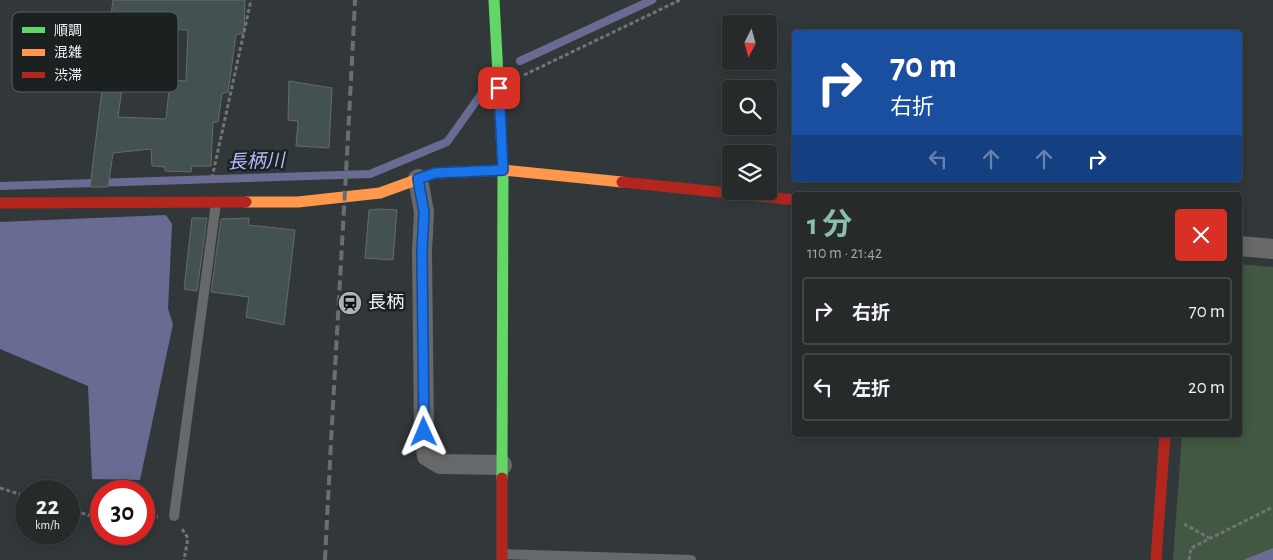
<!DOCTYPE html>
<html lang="ja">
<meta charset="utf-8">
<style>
:root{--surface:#262a2b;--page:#2e3233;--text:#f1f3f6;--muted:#a4a7a9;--line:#424647;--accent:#8abfa5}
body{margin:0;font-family:"Alegreya Sans","Noto Sans JP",sans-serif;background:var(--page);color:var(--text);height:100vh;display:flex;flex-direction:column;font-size:19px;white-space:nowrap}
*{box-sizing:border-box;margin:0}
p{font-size:16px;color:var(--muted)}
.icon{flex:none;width:28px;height:28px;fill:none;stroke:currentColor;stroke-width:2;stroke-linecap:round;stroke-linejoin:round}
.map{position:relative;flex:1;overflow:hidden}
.side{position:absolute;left:792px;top:192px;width:450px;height:245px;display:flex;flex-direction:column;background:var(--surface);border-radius:5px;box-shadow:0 2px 12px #0003,0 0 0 1px var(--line)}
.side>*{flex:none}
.top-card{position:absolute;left:792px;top:30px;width:450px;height:152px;border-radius:5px;box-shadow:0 2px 12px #0003,0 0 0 1px var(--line);background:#1a4fa0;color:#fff;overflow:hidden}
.needle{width:32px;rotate:186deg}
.controls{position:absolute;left:722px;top:15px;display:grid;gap:10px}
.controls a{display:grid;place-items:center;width:55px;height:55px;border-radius:5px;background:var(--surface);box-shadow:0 2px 12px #0003,0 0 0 1px var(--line);font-size:25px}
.speed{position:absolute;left:15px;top:480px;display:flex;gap:10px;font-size:25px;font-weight:700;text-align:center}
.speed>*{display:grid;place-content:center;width:65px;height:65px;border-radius:50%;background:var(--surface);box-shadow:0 2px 12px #0003,0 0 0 1px var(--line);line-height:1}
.speed small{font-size:12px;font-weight:400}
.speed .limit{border:8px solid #d22;background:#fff;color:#111}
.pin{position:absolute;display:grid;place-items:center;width:42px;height:42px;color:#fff;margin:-21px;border-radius:10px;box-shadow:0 2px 8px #0006}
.me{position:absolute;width:55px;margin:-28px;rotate:359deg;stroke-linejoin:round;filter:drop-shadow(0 0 4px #0008)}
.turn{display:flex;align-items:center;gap:18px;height:105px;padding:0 15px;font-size:22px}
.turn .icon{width:65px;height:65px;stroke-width:2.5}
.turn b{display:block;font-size:35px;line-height:42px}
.lanes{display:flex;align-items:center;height:48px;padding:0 15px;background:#0003;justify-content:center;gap:25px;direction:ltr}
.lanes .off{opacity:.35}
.round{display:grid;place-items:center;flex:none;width:52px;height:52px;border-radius:5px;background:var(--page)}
.overview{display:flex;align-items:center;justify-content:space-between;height:85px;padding:0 15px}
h1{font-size:30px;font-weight:700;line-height:38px;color:var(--accent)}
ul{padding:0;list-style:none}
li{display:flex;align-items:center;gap:15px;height:68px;margin:0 10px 8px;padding:0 5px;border:2px solid var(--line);border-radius:5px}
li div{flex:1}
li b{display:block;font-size:19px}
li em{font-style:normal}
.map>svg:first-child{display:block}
.green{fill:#425842}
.water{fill:#6a6b92}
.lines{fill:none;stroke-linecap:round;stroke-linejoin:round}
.stream{stroke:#6a6b92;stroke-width:8}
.building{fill:#435250;stroke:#656a6a;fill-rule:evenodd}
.path{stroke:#717374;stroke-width:3;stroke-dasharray:4 2.5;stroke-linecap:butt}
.lane{stroke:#67686a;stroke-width:10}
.street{stroke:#67686a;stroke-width:20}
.fast{stroke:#63d668;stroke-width:11}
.slow{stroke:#ff974d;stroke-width:11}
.jam{stroke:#b3261e;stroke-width:11}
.rail{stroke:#696e6f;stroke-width:4;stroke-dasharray:10 5;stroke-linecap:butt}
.route-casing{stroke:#114b97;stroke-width:12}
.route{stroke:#1a73e8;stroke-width:9}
.labels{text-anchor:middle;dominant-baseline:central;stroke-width:5;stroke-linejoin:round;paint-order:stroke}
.poi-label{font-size:18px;fill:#eff5f7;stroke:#1b2021;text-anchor:start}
.water-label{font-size:19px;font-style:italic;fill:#b7bafe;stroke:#1b2021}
.key{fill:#1b2021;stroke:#5b6061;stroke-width:1}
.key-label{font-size:14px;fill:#eff5f7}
</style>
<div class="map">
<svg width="1273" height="560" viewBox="0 0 1273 560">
<rect width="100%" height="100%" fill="#323839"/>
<path class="green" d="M1240 264 1273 267V560H1173L1182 435H1240Z"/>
<g class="water">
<path d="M166 215 172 224 168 309 173 324 140 480 92 479 88 386 0 349V222Z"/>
<path d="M1273 548V560H1243Z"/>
</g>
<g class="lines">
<g class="stream">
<path d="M520 61 652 0"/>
<path d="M0 186 370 174 447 142 482 93"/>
</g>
</g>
<g class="building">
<path d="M113 0H245L244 33 236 35 228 92 222 94 218 122H213L211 166H192L191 172 165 171V167L152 166 151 149 113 153 108 187H90ZM169 29 188 30 186 81 170 80 166 119 118 117 130 31Z"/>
<path d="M289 81 332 88 329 148 296 146 298 121 288 120Z"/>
<path d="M380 209 397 210 393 260 365 258 369 210Z"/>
<path d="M192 218H207L197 291 184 289Z"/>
<path d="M249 218 248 225 295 230 284 325 246 317 249 297 211 292 221 219Z"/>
</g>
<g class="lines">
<g class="path">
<path d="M524 75 680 0"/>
<path d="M212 178 251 0"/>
<path d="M0 488 26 496"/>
<path d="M69 509 101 519"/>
<path d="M144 518 158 517"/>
<path d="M1184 524 1209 538"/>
<path d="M182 529 188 538 184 560"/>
<path d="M1189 560 1191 548 1273 507"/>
</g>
<g class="lane">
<path d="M174 516 216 203"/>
<path d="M502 554 691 560"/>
</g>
<g class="street">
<path d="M418 179 424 212 422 251 424 431 427 456 440 464 502 465"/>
<path d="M1240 246 1273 249"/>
</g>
<path class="fast" d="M494 0 503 170 502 478"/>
<path class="slow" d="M246 202H298L380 193 435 173 503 170 622 182"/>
<g class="jam">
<path d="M622 182 795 200"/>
<path d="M0 203 246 202"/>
<path d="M502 560V478"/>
<path d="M1156 560 1165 435"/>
</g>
<path class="rail" d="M325 560C334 373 346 187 355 0"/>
</g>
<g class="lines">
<g class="route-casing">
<path id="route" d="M424 432 422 251 424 212 418 179 435 173 503 170 499 88"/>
</g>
<use href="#route" class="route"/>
</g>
<defs>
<g id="station-disc" transform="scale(1.25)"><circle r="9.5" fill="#adb3b4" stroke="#1b2021"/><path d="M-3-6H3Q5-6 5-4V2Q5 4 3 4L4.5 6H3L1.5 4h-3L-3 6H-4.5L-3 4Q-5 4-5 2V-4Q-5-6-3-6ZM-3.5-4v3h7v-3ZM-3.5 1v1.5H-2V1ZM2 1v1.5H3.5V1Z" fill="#111"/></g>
</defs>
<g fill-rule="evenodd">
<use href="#station-disc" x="350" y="303"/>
</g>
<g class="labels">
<g class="poi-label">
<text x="368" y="303">長柄</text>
</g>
<g class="water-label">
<text transform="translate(256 162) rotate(-2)">長柄川</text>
</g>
</g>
<rect x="12" y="12" width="166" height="80" rx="8" class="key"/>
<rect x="22" y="27" width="23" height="6" fill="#63d668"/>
<rect x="22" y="49" width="23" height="7" fill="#ff974d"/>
<rect x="22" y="72" width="23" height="6" fill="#b3261e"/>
<g class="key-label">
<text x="54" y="35">順調</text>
<text x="54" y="57">混雑</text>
<text x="54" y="80">渋滞</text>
</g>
</svg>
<div class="controls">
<a><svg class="needle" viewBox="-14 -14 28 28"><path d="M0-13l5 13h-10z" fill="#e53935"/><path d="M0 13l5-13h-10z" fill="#a4a7a9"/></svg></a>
<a><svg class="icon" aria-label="search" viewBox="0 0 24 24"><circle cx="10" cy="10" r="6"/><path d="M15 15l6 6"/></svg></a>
<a><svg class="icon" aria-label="layers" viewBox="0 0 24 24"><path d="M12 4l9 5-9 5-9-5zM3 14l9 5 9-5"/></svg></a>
</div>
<div class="speed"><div>22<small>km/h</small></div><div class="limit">30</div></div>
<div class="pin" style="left:499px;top:88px;background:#d93025"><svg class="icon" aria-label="arrive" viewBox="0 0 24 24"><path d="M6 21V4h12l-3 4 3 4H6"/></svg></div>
<svg class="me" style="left:424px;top:432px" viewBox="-20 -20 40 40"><path d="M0-17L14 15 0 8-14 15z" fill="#1a73e8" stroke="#fff" stroke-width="4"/></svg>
<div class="top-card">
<div class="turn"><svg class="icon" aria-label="right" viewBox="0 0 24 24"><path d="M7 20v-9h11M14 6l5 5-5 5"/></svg><div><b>70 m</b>右折</div></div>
<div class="lanes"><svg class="icon off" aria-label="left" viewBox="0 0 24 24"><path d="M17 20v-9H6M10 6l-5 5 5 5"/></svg><svg class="icon off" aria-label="ahead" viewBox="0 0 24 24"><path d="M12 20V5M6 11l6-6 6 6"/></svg><svg class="icon off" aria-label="ahead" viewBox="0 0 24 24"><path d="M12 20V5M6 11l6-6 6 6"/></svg><svg class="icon" aria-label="right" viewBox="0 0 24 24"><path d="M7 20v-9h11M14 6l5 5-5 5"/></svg></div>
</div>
<section class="side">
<div class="overview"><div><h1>1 分</h1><p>110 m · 21:42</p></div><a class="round" style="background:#d93025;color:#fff"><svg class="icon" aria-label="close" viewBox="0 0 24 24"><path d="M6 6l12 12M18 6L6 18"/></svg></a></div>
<ul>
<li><svg class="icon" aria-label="right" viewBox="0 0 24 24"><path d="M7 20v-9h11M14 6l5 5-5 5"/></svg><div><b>右折</b></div><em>70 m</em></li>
<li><svg class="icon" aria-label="left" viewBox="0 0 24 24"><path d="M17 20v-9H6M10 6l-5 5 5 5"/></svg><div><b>左折</b></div><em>20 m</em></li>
</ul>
</section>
</div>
